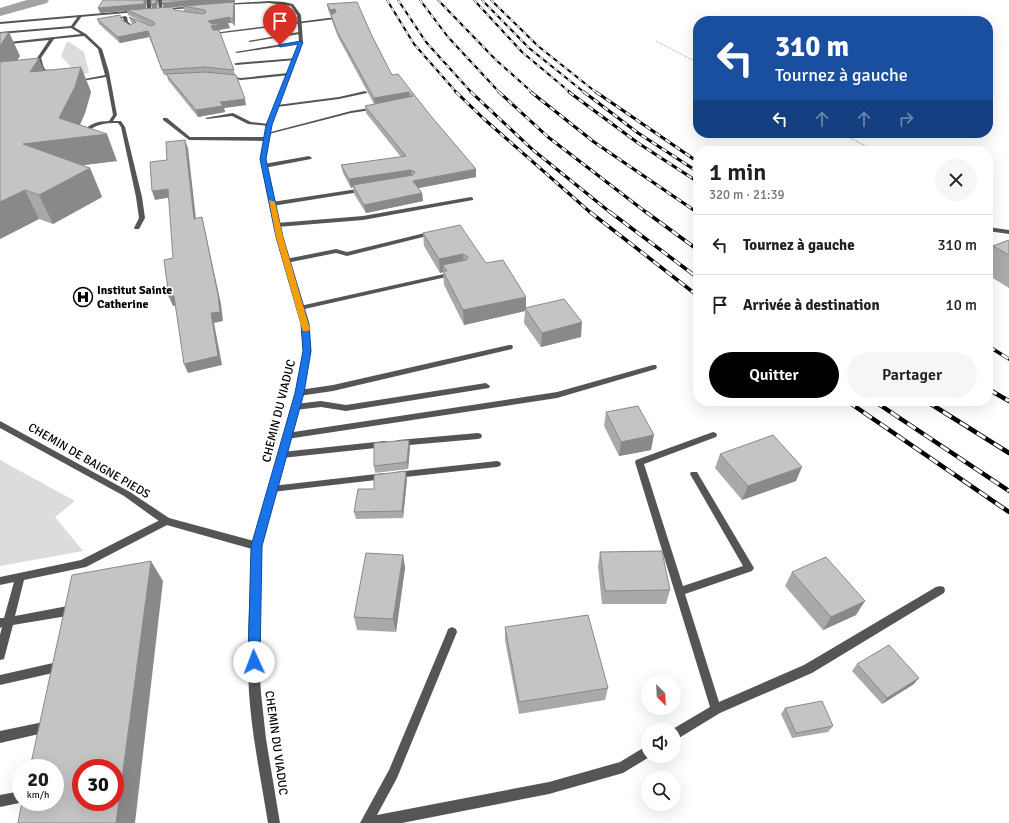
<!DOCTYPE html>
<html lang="fr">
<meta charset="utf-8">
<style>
:root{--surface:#fff;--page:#f6f6f6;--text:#202124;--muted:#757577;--line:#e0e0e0;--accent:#000}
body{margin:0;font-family:Signika,sans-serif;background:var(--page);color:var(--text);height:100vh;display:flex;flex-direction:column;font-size:15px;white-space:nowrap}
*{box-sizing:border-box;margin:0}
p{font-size:13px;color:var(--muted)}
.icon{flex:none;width:22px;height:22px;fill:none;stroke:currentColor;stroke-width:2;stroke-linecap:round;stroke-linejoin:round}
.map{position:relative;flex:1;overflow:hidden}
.side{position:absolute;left:693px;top:146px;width:300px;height:260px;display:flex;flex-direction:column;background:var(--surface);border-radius:16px;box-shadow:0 4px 16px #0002}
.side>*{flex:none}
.guide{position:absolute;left:693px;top:16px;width:300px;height:122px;border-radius:16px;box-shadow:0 4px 16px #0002;background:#1a4fa0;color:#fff;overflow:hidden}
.needle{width:26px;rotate:156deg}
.controls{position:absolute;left:641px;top:675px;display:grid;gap:8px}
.controls a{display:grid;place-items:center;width:40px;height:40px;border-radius:50%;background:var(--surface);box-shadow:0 4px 16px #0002;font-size:20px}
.speed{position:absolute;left:12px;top:759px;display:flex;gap:8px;font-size:20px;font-weight:700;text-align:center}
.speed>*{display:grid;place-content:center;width:52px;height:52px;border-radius:50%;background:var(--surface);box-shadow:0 4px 16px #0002;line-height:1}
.speed small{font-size:10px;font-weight:400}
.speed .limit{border:6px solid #d22;background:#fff;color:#111}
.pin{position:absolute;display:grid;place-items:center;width:34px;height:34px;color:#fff;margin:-41px -17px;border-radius:50% 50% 50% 0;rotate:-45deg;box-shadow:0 0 4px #0007}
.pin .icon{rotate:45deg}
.me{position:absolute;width:44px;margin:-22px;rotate:358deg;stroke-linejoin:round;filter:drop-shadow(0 0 3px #0008)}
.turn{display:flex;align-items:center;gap:14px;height:84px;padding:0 16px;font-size:18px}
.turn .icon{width:52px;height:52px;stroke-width:2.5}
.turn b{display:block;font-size:28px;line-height:34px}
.lanes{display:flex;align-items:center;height:38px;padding:0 16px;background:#0003;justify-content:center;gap:20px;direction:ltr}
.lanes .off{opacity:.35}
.round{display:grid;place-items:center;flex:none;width:42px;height:42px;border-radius:21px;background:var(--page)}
.headline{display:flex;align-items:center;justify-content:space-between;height:68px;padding:0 16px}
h1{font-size:24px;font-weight:600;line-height:30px}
.cta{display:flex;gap:8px;margin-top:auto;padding:8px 16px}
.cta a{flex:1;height:46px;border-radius:24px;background:var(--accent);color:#fff;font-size:16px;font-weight:600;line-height:46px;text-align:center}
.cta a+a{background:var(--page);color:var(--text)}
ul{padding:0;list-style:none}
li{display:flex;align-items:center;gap:12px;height:60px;padding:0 16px;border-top:1px solid var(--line)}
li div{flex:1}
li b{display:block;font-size:15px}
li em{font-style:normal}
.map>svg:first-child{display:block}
.green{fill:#dcdcdc}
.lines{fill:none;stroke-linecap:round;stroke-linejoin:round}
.canal{fill:#a3a3a3;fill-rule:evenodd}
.path-far1{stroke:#777;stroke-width:1;stroke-dasharray:0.5 1;stroke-linecap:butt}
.path{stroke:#777;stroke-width:1.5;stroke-dasharray:0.5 1.5;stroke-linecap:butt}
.lane{fill:#555;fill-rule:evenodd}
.street{fill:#555;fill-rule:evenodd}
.rail-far3-casing{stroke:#000;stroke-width:2}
.rail-far2-casing{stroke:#000;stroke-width:3}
.rail-far1-casing{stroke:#000;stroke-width:3.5}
.rail-casing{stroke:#000;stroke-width:4.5}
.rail-far3{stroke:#fff;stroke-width:1.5;stroke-dasharray:4.5;stroke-linecap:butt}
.rail-far2{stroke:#fff;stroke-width:2;stroke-dasharray:6;stroke-linecap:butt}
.rail-far1{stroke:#fff;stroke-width:2.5;stroke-dasharray:8;stroke-linecap:butt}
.rail{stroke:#fff;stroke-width:3;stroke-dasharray:10;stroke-linecap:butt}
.wall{fill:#a9a9a9;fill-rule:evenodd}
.shaded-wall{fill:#898989}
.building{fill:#c4c4c4;stroke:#898989;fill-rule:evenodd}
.route{fill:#1a73e8;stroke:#114b97}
.slow{fill:#f59e0b}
.labels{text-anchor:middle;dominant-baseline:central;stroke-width:3;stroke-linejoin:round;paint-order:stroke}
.poi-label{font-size:12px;font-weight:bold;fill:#000;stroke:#fff;text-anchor:start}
.street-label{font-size:12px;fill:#000;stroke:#fff}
</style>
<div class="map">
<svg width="1009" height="823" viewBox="0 0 1009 823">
<rect width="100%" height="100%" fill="#fff"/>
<g class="green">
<path d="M67 42H69L84 52 89 73 78 75 61 56Z"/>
<path d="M0 460 75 501 55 517 83 551 0 566Z"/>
</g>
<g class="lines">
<path class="canal" d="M27 0H49L47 3 0 16V8Z"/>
<path class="path-far1" d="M656 41 698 63"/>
<path class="path" d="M840 133 876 151"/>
<g class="lane">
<path d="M147 0H151V10L149 11 147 10Z"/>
<path d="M158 0H162V10L159 9Z"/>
<path d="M79 15 82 16 74 27 86 34 102 49 109 72 117 115 113 121H121L125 127 142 197 145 218 139 229H135L134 228 139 218 136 197 121 127 118 123C105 123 95 124 86 133L82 132C89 124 98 121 109 121L113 115 106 77 76 82 74 81 105 75 98 49 84 36 54 39 41 58 44 68 54 77 52 78 40 69 37 58 49 40 0 45V43L81 34 71 28 0 34V32L71 26Z"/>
<path d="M125 16 127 17 128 22 135 27V29H133L125 24 123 18 112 21 110 20Z"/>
<path d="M336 17 335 19 215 34 213 33Z"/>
<path d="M299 32 300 34 250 42 248 41Z"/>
<path d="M301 41 302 43 237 53 235 52Z"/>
<path d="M297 58 296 60 236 65 234 64 236 63Z"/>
<path d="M288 73H290V75L241 80 225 77 227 76 241 78Z"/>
<path d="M365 91 367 92V93L339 99 277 107 275 106 277 105 339 97Z"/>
<path d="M376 107 378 108V109L351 113 269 134 267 133 351 111Z"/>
<path d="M233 113 251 122 269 124 271 125 269 126 248 124 232 116 207 119 205 118Z"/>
<path d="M163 118H167L190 137H266L269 139 266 141 189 140 163 120Z"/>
<path d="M309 156 312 158 311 159 264 168 261 166 264 164Z"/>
<path d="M364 188 366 189V191L272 206 269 204 272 202Z"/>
<path d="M471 197 473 198V200L363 220 277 227 274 225 277 223 363 216Z"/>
<path d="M988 227 1009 230V234L988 231Z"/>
<path d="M433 231 436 233 435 234 347 256 336 253 286 263 283 261 286 259 336 249 347 252Z"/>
<path d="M453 272 456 274 455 275 300 310 297 308 300 306Z"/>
<path d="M509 345H512L513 347 512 349 333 391 299 396 295 393 299 390 333 385Z"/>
<path d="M653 365H656L657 367 656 369 557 398 287 439 284 438 283 436 284 434 287 433 557 392Z"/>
<path d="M486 383 490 386 489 388 346 411 321 407 295 410 291 407 295 404 321 401 346 405Z"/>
<path d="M713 432 716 433 717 435 716 437 644 464 683 586 743 566 690 474 691 472H697L754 568 752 571 685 594 719 702 804 665 936 587 940 586 944 587 945 590 944 593 812 673 720 713 674 741V730H671L710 707 635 462 636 460Z"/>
<path d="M478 433 481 434 482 436 481 438 478 439 398 446 395 445 394 443 395 441 398 440Z"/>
<path d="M385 441 388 442 389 444 388 446 385 447 282 458 279 457 278 455 279 453 282 452Z"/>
<path d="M497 461 500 462 501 464 500 466 497 467 396 478 393 477 392 475 393 473 396 472Z"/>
<path d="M385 473 388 474 389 476 388 478 385 479 272 492 269 491 268 489 269 487 272 486Z"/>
<path d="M166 517 169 518 171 521 169 524 86 567 24 580 15 616 73 605 77 607 78 610 77 613 73 615 13 625 5 655 4 659 0 660V635L2 627 0 628V618H4L14 582 0 585V577L81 560Z"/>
<path d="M452 627 456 629 457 632 397 778 377 815 549 782 620 762 648 745V756H651L623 773 549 794 402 823H360L389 770 447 632 448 629Z"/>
<path d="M62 661 66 662 67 666 66 670 0 685V675Z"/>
<path d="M48 721 52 723 54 727 52 731 0 743V731Z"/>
<path d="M21 791V802H24L0 807V795Z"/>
</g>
<g class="street">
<path d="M269 1 284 2 293 4 301 15 303 42 271 125 266 159 282 237 309 324 311 351 303 393 262 546 258 647 261 693 266 739 280 823H268C261 780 252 736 249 693 246 645 250 597 252 549L163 524 124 496 0 428V421L130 492 169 518 254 541 295 393 303 351 301 324 276 237 260 159 267 125 299 42 297 15 291 6 269 3 224 5 222 4Z"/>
<path d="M193 6 194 8 162 10 160 9Z"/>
<path d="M138 10 137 12 0 24V22Z"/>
</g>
<g class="rail-far3-casing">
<g id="rail-far3">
<path d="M387 0 414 44 457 93"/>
<path d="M398 0 426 42 472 93"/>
<path d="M420 0 448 37 500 93"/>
<path d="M438 0 496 60 533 93"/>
<path d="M474 0 522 52 571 93"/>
<path d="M482 0 529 48 585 93"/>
<path d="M491 0 538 46 597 93"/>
</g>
</g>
<g class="rail-far2-casing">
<g id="rail-far2">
<path d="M456 92 484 119 591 213"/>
<path d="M471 92 533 150 611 213"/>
<path d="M499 92 548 137 647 213"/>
<path d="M531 92 594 142 698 213"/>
<path d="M569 92 638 143 698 182"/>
<path d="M584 92 638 133 698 172"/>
<path d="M596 92 698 162"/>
</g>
</g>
<g class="rail-far1-casing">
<g id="rail-far1">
<path d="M590 212 698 296"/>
<path d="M610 212 698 278"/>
<path d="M646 212 698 250"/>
<path d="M696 212 698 213"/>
<path d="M988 346 1009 359"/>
</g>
</g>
<g class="rail-casing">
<g id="rail">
<path d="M988 389 1009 401"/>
<path d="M847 401 1009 512"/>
<path d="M874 401 1009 491"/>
<path d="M926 401 1009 453"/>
</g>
</g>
<use href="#rail-far3" class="rail-far3"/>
<use href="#rail-far2" class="rail-far2"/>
<use href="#rail-far1" class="rail-far1"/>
<use href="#rail" class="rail"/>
</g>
<g class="wall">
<path d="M103 0H147L146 9 152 8 151 0H158L157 8H163L162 0H235V2H234L235 7V26L231 23H228L230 28 219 30 246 105 224 108 225 112 198 117 168 80 167 75H164L149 37 120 43 99 24 97 19 122 20 130 25 133 24 131 22 129 17 151 26 128 15 127 11 100 13ZM183 6 184 11 192 13 174 10 172 7Z"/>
<path d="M327 4 372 36 392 75 398 74 430 115 476 169V177L418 188 422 193 423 201 366 213 354 194 353 187 351 188 343 173 341 165 401 157 366 113 365 106 374 104 338 37 332 21V16H331L328 10Z"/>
<path d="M0 33 20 56 17 60 44 70 81 67 91 92 85 113 80 125 117 161 82 165 90 168 102 197 53 224 39 219 0 239Z"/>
<path d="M423 233 486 263 526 308 581 337 541 347 524 323 525 311 464 325 444 285 443 272 440 273 424 246Z"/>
<path d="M1009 240V288L988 275V254L993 246Z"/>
<path d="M606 412 651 450 619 456 604 426Z"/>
<path d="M410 447 408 469 375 473 374 466Z"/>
<path d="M720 454 796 481 742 500 715 468Z"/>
<path d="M407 479 403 518 356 519 354 512 374 489Z"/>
<path d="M600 552 670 590 666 604H602L598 566Z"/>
<path d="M403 555 405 568 396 632 357 630 354 617Z"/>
<path d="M792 572 856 615 823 630 785 586Z"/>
<path d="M505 627 608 688 605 700 519 714 505 640Z"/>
<path d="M857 664 914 684 882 704 852 671Z"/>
<path d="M785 708 833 726 828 732 792 738 781 714Z"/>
</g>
<g class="shaded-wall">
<path d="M144 0H147L146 9 100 13 98 8Z"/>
<path d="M156 0H158L157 8 152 9 151 4Z"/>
<path d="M197 0H235V2H234L235 7V26L233 20 234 2 164 8 162 3Z"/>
<path d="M335 9 336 16H331L330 10Z"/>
<path d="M230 17 231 23H228L230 28 213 31 210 26 208 21Z"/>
<path d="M148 31 149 37 120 43 118 37Z"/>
<path d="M9 32 20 56 0 87V46Z"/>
<path d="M39 58 49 83 30 72Z"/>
<path d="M81 67 91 92 85 113 74 138 107 134 117 161 36 171 23 144Z"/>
<path d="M409 92 410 100 375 105 374 98Z"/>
<path d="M245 99 246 105 224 108 225 112 198 117 196 110 220 102Z"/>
<path d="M185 140 188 148 197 228 194 219Z"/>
<path d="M90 168 102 197 53 224 39 195Z"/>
<path d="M476 169V177L414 189 413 181Z"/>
<path d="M411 170 412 178 353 185V187L351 188 349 179Z"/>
<path d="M168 189 172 197 155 200 152 191Z"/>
<path d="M25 190 39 219 0 239V202Z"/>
<path d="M422 193 423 201 366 213 364 205Z"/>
<path d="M202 217 204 226 221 304 223 321 214 323 222 365 188 373 184 364 211 313Z"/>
<path d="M463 254 464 268 443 265V272L440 273 439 259Z"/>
<path d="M174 296 178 305 173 306 169 297Z"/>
<path d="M526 297V310L525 308V311L464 325 463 310Z"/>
<path d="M582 322 581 337 541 347 542 333Z"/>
<path d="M654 435 651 450 619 456 621 442Z"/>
<path d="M409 440 410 447 408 469 407 462Z"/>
<path d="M802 467 796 481 742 500 748 486Z"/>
<path d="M406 471 407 479 403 518 402 511Z"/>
<path d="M403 555 405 568 396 632 393 619Z"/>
<path d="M151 561 163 581 135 823H116Z"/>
<path d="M865 601 856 615 823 630 831 617Z"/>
<path d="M919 678 914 684 882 704 887 698Z"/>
</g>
<g class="building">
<path d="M103 0H144V4L98 8Z"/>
<path d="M151 0H156V3L151 4Z"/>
<path d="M162 0H197L162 3Z"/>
<path d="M234 2 233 20 230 17 208 21 212 24 228 23 211 26 213 30H219L234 70 205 67 162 70 148 31 118 37 97 19 120 15 122 20 130 25 136 22 129 17 151 26 155 24 154 22 127 10 172 7 174 10 203 14 206 12 205 10 183 6Z"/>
<path d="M357 2 372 36 392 75 398 74 430 115 476 169 413 181 422 193 364 205 353 185 413 175 415 172 411 170 349 179 341 165 406 156 365 106 413 96 409 92 374 98 337 31 331 15 336 12 335 9 330 10 327 4Z"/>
<path d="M9 32 0 46V33Z"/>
<path d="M39 58 30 72 81 67 75 87 59 118 107 134 23 144 90 168 39 195 25 190 0 202V62Z"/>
<path d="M205 72 236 75 245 99 220 102 223 106 196 110 166 74Z"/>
<path d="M185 140 194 219 202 217 218 295 220 312 211 313 218 356 184 364 174 296 169 297 164 260 173 258 168 189 152 191 150 162 167 160 166 142Z"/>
<path d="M460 225 486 263 503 260 526 297 463 310 443 271H447L443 265 466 260 468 257 463 254 439 259 423 233Z"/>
<path d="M1009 240V255L993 246Z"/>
<path d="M564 299 582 322 542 333 525 308Z"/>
<path d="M638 406 654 435 621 442 606 412Z"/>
<path d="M773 435 802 467 748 486 720 454Z"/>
<path d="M409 440 407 462 374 466V443Z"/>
<path d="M406 471 402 511 354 512 358 489H374V475Z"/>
<path d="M662 551 670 590 605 591 600 552Z"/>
<path d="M366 553 403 555 393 619 354 617Z"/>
<path d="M826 557 865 601 831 617 792 572Z"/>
<path d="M151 561 116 823H18L22 802H55V768H30L72 575ZM81 768H115V802H81Z"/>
<path d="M588 615 608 688 519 702 505 627Z"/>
<path d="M889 645 919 678 887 698 857 664Z"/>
<path d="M822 701 833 726 796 733 785 708Z"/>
</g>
<path class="route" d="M301 41 303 42 272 125 266 159 283 237 309 324 311 351 304 393 262 546 260 662 258 666 254 668 249 666 248 662 251 546 295 393 303 351 301 324 276 237 260 159 266 125 298 44 280 47 278 45Z"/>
<path class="slow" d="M269 200 275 202 283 237 310 329 308 331H303L302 329 276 237Z"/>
<defs>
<g id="hospital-ring" transform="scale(1)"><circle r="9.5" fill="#fff" stroke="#000" stroke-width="1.5"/><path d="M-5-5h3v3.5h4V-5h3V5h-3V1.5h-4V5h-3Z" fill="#000"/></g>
</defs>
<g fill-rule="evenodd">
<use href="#hospital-ring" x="83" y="297"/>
</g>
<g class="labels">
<g class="poi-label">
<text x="97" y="290">Institut Sainte<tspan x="97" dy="14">Catherine</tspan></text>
</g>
<g class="street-label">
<text transform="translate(279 411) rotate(-76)">CHEMIN DU VIADUC</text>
<text transform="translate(89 461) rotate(30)">CHEMIN DE BAIGNE PIEDS</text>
<text transform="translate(276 743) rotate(82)">CHEMIN DU VIADUC</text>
</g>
</g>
</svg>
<div class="controls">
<a><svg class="needle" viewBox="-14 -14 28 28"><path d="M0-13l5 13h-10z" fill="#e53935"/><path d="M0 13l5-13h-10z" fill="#757577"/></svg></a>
<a><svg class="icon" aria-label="sound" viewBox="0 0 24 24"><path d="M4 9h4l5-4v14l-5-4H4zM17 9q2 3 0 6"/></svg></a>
<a><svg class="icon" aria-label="search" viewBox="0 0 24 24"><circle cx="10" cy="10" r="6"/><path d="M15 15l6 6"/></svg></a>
</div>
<div class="speed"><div>20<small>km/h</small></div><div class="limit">30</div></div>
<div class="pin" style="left:280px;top:45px;background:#d93025"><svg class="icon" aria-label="arrive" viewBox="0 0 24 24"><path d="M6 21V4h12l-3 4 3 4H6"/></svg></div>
<svg class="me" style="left:254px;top:662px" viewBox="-20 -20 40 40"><circle r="19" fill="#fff"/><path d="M0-13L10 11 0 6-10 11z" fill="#1a73e8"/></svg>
<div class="guide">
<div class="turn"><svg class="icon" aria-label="left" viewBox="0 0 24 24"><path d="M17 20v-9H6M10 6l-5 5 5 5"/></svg><div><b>310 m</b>Tournez à gauche</div></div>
<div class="lanes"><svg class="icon" aria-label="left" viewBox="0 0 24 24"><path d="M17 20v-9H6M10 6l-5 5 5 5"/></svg><svg class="icon off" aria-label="ahead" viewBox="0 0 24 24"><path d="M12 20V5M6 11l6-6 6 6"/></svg><svg class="icon off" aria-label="ahead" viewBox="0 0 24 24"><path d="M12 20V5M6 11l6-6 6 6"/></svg><svg class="icon off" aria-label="right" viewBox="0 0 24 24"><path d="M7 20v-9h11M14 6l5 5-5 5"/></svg></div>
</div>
<section class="side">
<div class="headline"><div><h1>1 min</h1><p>320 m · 21:39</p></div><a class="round"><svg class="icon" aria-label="close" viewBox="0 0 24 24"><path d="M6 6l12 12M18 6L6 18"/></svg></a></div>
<ul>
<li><svg class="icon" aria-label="left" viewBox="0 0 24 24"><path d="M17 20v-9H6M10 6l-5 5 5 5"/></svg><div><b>Tournez à gauche</b></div><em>310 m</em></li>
<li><svg class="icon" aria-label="arrive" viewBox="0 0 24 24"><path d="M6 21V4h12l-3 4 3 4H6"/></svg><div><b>Arrivée à destination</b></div><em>10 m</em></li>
</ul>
<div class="cta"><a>Quitter</a><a>Partager</a></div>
</section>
</div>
